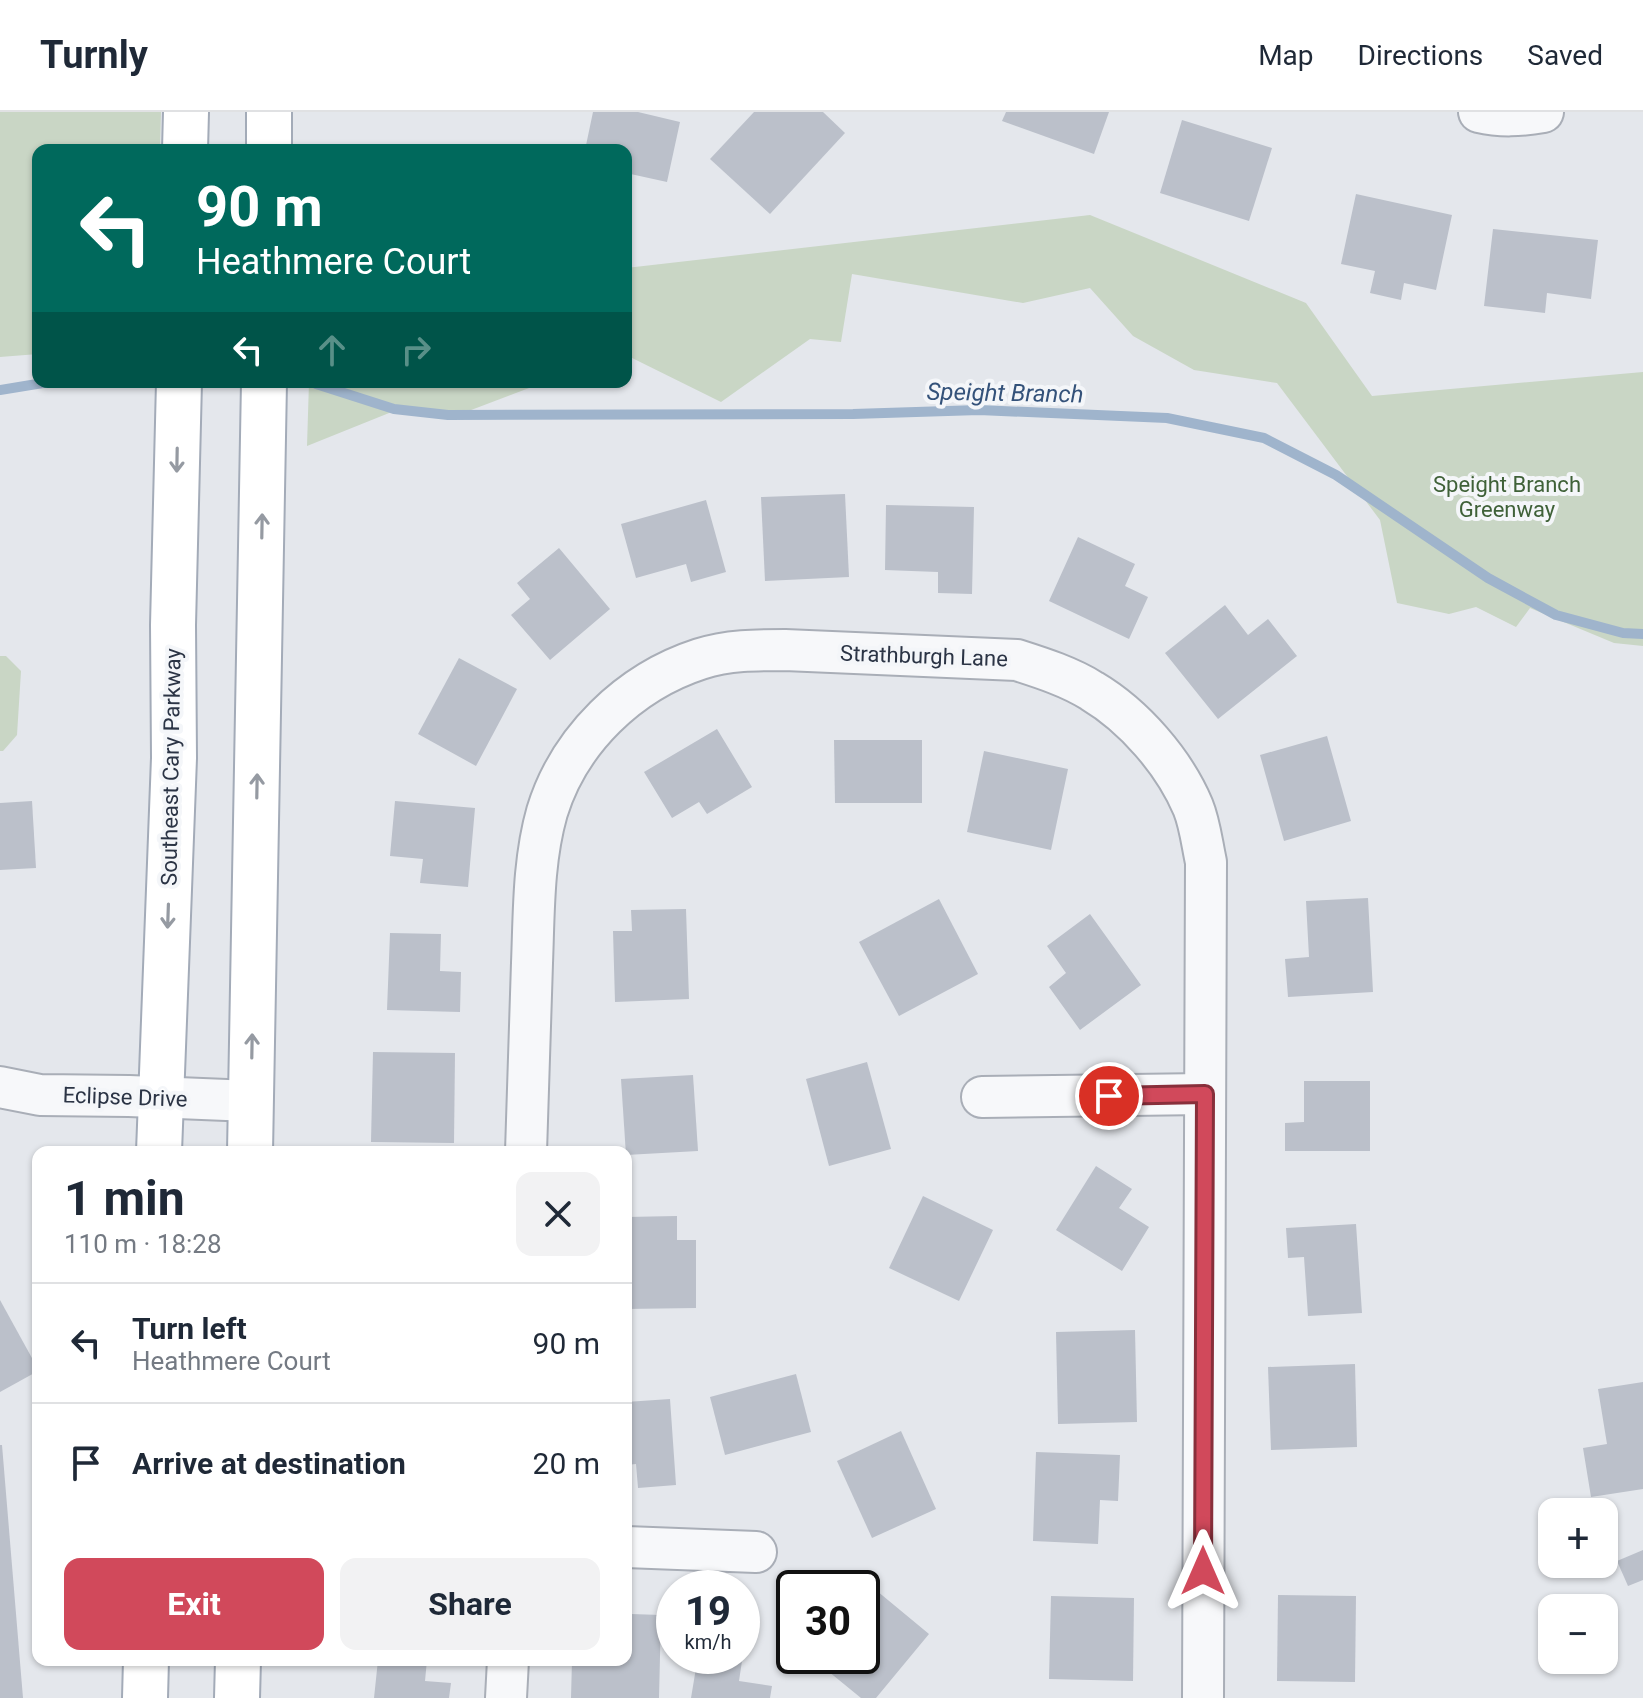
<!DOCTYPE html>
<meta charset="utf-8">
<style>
:root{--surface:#fff;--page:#f2f2f3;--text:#1f2937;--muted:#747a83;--line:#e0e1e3;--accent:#d1495b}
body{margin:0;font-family:Roboto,sans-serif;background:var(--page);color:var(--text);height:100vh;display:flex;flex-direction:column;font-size:30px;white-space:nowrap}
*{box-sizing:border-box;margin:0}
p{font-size:26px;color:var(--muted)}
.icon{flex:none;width:44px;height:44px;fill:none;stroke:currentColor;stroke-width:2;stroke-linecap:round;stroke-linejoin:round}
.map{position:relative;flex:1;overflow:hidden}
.drawer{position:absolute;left:32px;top:1034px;width:600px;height:520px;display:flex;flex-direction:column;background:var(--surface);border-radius:16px;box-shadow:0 2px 6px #0004}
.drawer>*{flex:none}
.guide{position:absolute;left:32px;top:32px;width:600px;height:244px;border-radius:16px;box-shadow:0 2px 6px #0004;background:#00695c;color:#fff;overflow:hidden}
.fabs{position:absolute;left:1538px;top:1386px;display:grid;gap:16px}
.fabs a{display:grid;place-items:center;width:80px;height:80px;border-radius:16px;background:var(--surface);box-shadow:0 2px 6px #0004;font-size:40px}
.speed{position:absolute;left:656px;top:1458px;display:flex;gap:16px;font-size:40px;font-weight:700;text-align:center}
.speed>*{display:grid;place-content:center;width:104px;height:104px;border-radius:50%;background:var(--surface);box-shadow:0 2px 6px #0004;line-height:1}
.speed small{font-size:20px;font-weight:400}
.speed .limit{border:4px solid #111;border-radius:12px;background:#fff;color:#111}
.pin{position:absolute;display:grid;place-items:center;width:68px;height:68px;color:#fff;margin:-34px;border:4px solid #fff;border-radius:50%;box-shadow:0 2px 8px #0007}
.me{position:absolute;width:88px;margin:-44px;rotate:0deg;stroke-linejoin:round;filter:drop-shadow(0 0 6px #0008)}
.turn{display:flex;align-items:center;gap:28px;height:168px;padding:0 32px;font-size:36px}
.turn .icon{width:104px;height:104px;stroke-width:2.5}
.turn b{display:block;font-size:56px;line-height:68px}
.lanes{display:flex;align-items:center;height:76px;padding:0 32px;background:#0003;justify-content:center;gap:40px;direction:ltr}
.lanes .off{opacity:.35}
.round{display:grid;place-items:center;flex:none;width:84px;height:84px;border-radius:16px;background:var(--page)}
.head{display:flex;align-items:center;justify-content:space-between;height:136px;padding:0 32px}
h1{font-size:48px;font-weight:700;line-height:60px}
.button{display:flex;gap:16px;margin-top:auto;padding:16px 32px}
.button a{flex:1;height:92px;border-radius:16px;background:var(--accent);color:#fff;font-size:32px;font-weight:700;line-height:92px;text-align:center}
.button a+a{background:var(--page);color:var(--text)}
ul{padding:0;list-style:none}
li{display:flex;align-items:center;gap:24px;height:120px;padding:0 32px;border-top:2px solid var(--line)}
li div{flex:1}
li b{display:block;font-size:30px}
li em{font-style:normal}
header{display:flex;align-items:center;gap:48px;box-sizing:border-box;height:112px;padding:0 40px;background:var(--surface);border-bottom:2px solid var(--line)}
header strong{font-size:38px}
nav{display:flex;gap:44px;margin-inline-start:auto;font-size:28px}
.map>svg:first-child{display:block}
.green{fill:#c9d6c5}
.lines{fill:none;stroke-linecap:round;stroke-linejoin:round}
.stream{stroke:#9fb4cc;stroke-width:10}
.building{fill:#bbc0ca}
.minor-casing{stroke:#a9aeb7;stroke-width:44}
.primary-casing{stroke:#a3abb8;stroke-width:48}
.minor{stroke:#f7f8fa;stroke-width:40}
.primary{stroke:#fff;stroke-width:44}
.oneway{stroke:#959aa2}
.route-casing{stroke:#882f3b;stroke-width:20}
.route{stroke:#d1495b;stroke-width:14}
.labels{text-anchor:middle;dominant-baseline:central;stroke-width:8;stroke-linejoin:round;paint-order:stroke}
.park-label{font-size:22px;fill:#3f6138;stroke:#f4f6f9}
.street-label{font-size:22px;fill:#2b3445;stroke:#f4f6f9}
.water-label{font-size:24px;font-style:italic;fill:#34527a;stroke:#f4f6f9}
</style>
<header>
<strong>Turnly</strong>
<nav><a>Map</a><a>Directions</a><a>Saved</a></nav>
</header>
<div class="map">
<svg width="1643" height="1586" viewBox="0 0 1643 1586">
<rect width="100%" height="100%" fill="#e4e7ec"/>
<g class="green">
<path d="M0 0H161L160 38H38V242L0 245Z"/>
<path d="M1090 103 1306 191 1372 284 1643 260V534L1614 531 1530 496 1516 515 1476 495 1449 502 1397 491 1380 408 1277 271 1194 258 1133 224 1090 176 1023 191 852 162 841 230 810 227 721 290 626 243V156Z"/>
<path d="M309 270H545L458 303 404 295 307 334Z"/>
<path d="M0 544H6L21 559 17 623 3 639H0Z"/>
</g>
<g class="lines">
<g class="stream">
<path d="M316 272 394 297 448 303 853 302 979 298 1167 306 1264 326 1336 363 1488 466 1556 503 1623 521 1643 522"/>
<path d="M0 278 49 270"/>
</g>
</g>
<g class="building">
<path d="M593 0H638L680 10 667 70 626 61V38H585Z"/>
<path d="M754 0H823L845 21 770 102 710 47Z"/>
<path d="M1006 0H1109L1094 42 1002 9Z"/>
<path d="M1182 8 1272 36 1249 109 1160 81Z"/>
<path d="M1356 82 1452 103 1436 178 1404 171 1401 188 1370 181 1375 159 1341 152Z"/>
<path d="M1493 117 1598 128 1591 187 1547 181 1545 201 1484 194Z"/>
<path d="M845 382 849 465 765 469 761 385Z"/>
<path d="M706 388 726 460 691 470 686 452 636 466 621 412Z"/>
<path d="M886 393 974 395 972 482 938 481V460L885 458Z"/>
<path d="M1078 425 1135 452 1125 474 1148 485 1129 527 1049 489Z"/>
<path d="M559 436 610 497 550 548 511 503 530 487 517 471Z"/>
<path d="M1225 493 1248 523 1268 507 1297 544 1218 607 1165 541Z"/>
<path d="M459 546 517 577 476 654 418 622Z"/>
<path d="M717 617 752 675 707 702 699 690 672 706 644 660Z"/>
<path d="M1327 624 1351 709 1284 729 1260 643Z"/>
<path d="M834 628H922V691H835Z"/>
<path d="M984 639 1068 657 1051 738 967 720Z"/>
<path d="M32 689 36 756 0 758V691Z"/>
<path d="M395 689 475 696 468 775 420 771 423 747 390 744Z"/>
<path d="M1368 786 1373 880 1288 885 1285 847 1309 845 1306 789Z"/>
<path d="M939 787 978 862 899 904 859 830Z"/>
<path d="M686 797 689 887 615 890 613 819H632L631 798Z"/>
<path d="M1090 802 1141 873 1080 918 1049 875 1066 861 1047 834Z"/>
<path d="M390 821 441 822 440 859 461 860 460 900 387 898Z"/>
<path d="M373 940 455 941 454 1031 371 1030Z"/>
<path d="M867 950 891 1037 829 1054 806 967Z"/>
<path d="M693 963 698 1039 626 1043 621 967Z"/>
<path d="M1304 969H1370V1039H1285V1011L1304 1010Z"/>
<path d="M1096 1054 1132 1077 1119 1096 1149 1115 1122 1159 1056 1118Z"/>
<path d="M923 1084 993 1118 959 1189 889 1156Z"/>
<path d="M677 1104V1128H696V1196L626 1197V1105Z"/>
<path d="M1356 1112 1362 1201 1308 1204 1304 1145 1288 1146 1286 1116Z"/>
<path d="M0 1188 38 1257V1259L0 1280Z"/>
<path d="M1135 1218 1137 1310 1058 1312 1056 1220Z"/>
<path d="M1355 1252 1357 1335 1271 1338 1268 1255Z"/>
<path d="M796 1262 811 1320 725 1343 710 1285Z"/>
<path d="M1643 1270V1377L1591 1385 1583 1336 1607 1332 1598 1277Z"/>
<path d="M670 1287 676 1373 638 1376 636 1352 626 1353V1290Z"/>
<path d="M901 1319 936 1397 872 1426 837 1349Z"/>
<path d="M0 1333H2L23 1586H0Z"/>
<path d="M1036 1340 1120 1343 1118 1389 1100 1388 1098 1432 1033 1429Z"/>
<path d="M1643 1438V1468L1628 1474 1617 1449Z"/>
<path d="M871 1474 929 1522 876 1586H861L812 1546 813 1544H862V1484Z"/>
<path d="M1278 1483 1356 1484 1355 1570 1277 1569Z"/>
<path d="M1051 1484 1134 1486 1133 1569 1049 1567Z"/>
<path d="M631 1502 661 1503 659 1586H571L572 1548H626V1510H631Z"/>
<path d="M698 1544 742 1549 739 1569 772 1574 770 1586H691Z"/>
<path d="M378 1548H427L425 1569 451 1571 449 1586H374Z"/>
</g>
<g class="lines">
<g class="minor-casing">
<g id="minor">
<path d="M1479 0C1501 5 1520 4 1543 0"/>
<path d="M0 975 40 983 129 984 251 989"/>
<path d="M982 985 1205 982"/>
<path d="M526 1040C528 977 530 914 532 851 534 801 533 749 547 700 569 628 629 570 700 547 728 538 756 538 785 538L1017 548C1042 556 1070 565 1092 579 1134 604 1174 650 1193 695 1200 712 1202 732 1206 750L1203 1586"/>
<path d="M626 1435 756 1440"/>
<path d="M506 1586 508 1548"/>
</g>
</g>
<g class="primary-casing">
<g id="primary">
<path d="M185 38 186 0"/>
<path d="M269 38V0"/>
<path d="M159 1040 174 646 173 513 179 270"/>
<path d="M250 1040 264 270"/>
<path d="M145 1586 146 1548"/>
<path d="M237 1586 238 1548"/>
</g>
</g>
<use href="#minor" class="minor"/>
<use href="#primary" class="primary"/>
</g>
<defs><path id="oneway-shaft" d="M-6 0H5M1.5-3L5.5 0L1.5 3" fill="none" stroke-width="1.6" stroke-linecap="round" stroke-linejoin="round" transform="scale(2)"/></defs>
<g class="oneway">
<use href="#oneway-shaft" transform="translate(177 348) rotate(91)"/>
<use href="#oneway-shaft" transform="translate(262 414) rotate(-89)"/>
<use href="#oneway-shaft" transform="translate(257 674) rotate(-89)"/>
<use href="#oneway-shaft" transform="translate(168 804) rotate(92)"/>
<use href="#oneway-shaft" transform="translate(252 934) rotate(-89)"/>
</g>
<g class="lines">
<g class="route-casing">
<path id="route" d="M1109 984 1205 982 1203 1459"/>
</g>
<use href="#route" class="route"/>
</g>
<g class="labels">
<g class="park-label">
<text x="1507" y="372">Speight Branch<tspan x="1507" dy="25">Greenway</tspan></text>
</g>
<g class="street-label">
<text transform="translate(924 544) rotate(2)">Strathburgh Lane</text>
<text transform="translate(171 655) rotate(-89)">Southeast Cary Parkway</text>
<text transform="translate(125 985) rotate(2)">Eclipse Drive</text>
</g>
<g class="water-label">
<text transform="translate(1005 281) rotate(1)">Speight Branch</text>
</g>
</g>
</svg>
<div class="fabs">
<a>+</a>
<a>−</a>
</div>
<div class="speed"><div>19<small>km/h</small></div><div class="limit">30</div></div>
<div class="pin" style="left:1109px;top:984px;background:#d93025"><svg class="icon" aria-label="arrive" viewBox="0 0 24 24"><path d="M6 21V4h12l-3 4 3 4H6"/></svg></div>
<svg class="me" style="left:1203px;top:1459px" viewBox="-20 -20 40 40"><path d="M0-17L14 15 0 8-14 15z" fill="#d1495b" stroke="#fff" stroke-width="4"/></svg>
<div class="guide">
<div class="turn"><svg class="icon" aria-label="left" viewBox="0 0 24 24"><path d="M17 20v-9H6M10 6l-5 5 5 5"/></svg><div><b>90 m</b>Heathmere Court</div></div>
<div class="lanes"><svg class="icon" aria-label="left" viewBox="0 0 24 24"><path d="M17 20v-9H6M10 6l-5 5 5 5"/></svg><svg class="icon off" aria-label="ahead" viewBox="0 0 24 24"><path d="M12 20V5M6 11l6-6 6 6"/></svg><svg class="icon off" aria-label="right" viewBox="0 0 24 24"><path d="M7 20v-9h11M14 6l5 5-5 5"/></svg></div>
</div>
<section class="drawer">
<div class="head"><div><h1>1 min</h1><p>110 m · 18:28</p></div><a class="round"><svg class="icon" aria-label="close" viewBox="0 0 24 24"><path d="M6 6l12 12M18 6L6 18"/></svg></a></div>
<ul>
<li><svg class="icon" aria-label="left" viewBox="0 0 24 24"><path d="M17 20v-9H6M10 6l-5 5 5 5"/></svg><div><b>Turn left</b><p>Heathmere Court</p></div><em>90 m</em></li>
<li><svg class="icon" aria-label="arrive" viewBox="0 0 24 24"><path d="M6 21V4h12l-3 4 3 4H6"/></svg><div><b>Arrive at destination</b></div><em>20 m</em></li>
</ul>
<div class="button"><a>Exit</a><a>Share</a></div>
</section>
</div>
